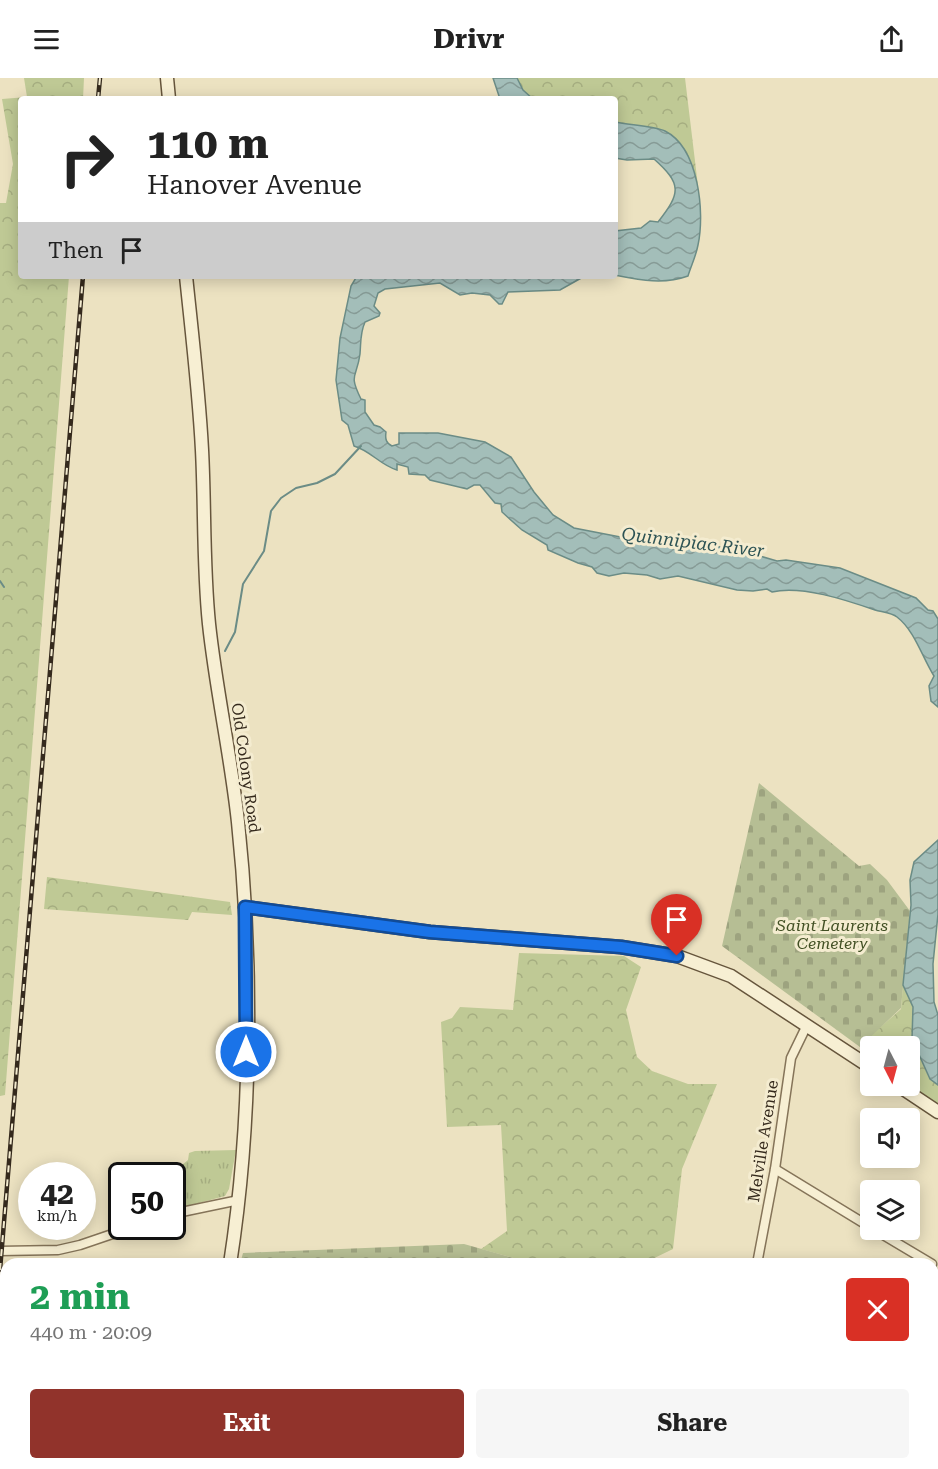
<!DOCTYPE html>
<meta charset="utf-8">
<style>
:root{--surface:#fff;--page:#f6f6f6;--text:#222;--muted:#767676;--accent:#91332b}
body{margin:0;font-family:"Roboto Serif",serif;background:var(--page);color:var(--text);height:100vh;display:flex;flex-direction:column;font-size:22px;white-space:nowrap}
*{box-sizing:border-box;margin:0}
p{font-size:20px;color:var(--muted)}
.icon{flex:none;width:33px;height:33px;fill:none;stroke:currentColor;stroke-width:2;stroke-linecap:round;stroke-linejoin:round}
.map{position:relative;flex:1;overflow:hidden}
.panel{position:absolute;left:0px;top:1180px;width:939px;height:212px;display:flex;flex-direction:column;background:var(--surface);border-radius:18px 18px 0 0;box-shadow:0 3px 15px #0003}
.panel>*{flex:none}
.hud{position:absolute;left:18px;top:18px;width:600px;height:183px;border-radius:6px;box-shadow:0 3px 15px #0003;background:#fff;color:var(--text);overflow:hidden}
.needle{width:39px;rotate:174deg}
.tools{position:absolute;left:860px;top:958px;display:grid;gap:12px}
.tools a{display:grid;place-items:center;width:60px;height:60px;border-radius:6px;background:var(--surface);box-shadow:0 3px 15px #0003;font-size:30px}
.speed{position:absolute;left:18px;top:1084px;display:flex;gap:12px;font-size:30px;font-weight:700;text-align:center}
.speed>*{display:grid;place-content:center;width:78px;height:78px;border-radius:50%;background:var(--surface);box-shadow:0 3px 15px #0003;line-height:1}
.speed small{font-size:15px;font-weight:400}
.speed .limit{border:3px solid #111;border-radius:9px;background:#fff;color:#111}
.pin{position:absolute;display:grid;place-items:center;width:51px;height:51px;color:#fff;margin:-62px -26px;border-radius:50% 50% 50% 0;rotate:-45deg;box-shadow:0 0 6px #0007}
.pin .icon{rotate:45deg}
.me{position:absolute;width:66px;margin:-33px;rotate:0deg;stroke-linejoin:round;filter:drop-shadow(0 0 4px #0008)}
.turn{display:flex;align-items:center;gap:21px;height:126px;padding:0 30px;font-size:27px}
.turn .icon{width:78px;height:78px;stroke-width:2.5}
.turn b{display:block;font-size:42px;line-height:51px}
.then{display:flex;align-items:center;height:57px;padding:0 30px;background:#0003;gap:12px;font-size:22px}
.round{display:grid;place-items:center;flex:none;width:63px;height:63px;border-radius:6px;background:var(--page)}
.summary{display:flex;align-items:center;justify-content:space-between;height:102px;padding:0 30px}
h1{font-size:36px;font-weight:700;line-height:45px;color:#1e9e55}
.button{display:flex;gap:12px;margin-top:auto;padding:12px 30px}
.button a{flex:1;height:69px;border-radius:6px;background:var(--accent);color:#fff;font-size:24px;font-weight:700;line-height:69px;text-align:center}
.button a+a{background:var(--page);color:var(--text)}
header{display:flex;justify-content:space-between;align-items:center;height:78px;padding:0 30px;background:var(--surface);font-size:27px;font-weight:700}
.map>svg:first-child{display:block}
.grass{fill:url(#grass-tufts)}
.forest{fill:url(#forest-crowns)}
.cemetery{fill:url(#cemetery-stones)}
.water{fill:url(#water-waves);stroke:#6b8c86;stroke-width:1.5}
.lines{fill:none;stroke-linecap:round;stroke-linejoin:round}
.stream{stroke:#6b8c86;stroke-width:2}
.street-casing{stroke:#857459;stroke-width:11}
.secondary-casing{stroke:#66553c;stroke-width:15}
.street{stroke:#f7efd3;stroke-width:8}
.secondary{stroke:#f7efd3;stroke-width:12}
.rail-casing{stroke:#352a1d;stroke-width:4.5}
.rail{stroke:#f4ecd0;stroke-width:2;stroke-dasharray:7;stroke-linecap:butt}
.route-casing{stroke:#114b97;stroke-width:15}
.route{stroke:#1a73e8;stroke-width:10}
.labels{text-anchor:middle;dominant-baseline:central;stroke-width:6;stroke-linejoin:round;paint-order:stroke}
.street-label{font-size:16px;fill:#352a1d;stroke:#f4ecd0}
.park-label{font-size:16px;font-style:italic;fill:#425024;stroke:#f4ecd0}
.water-label{font-size:18px;font-style:italic;fill:#2d5354;stroke:#f4ecd0}
</style>
<header><svg class="icon" aria-label="menu" viewBox="0 0 24 24"><path d="M4 6h16M4 12h16M4 18h16"/></svg>Drivr<svg class="icon" aria-label="share" viewBox="0 0 24 24"><path d="M12 15V3M7 8l5-5 5 5M5 13v7h14v-7"/></svg></header>
<div class="map">
<svg width="938" height="1391" viewBox="0 0 938 1391">
<defs>
<pattern id="grass-tufts" width="24" height="20" patternUnits="userSpaceOnUse" patternTransform="scale(1.5)"><rect width="24" height="20" fill="#bfc995"/><path d="M3 7l-1-3M5 7V3M7 7l1-3M15 17l-1-3M17 17v-4M19 17l1-3" fill="none" stroke="#a5ad80"/></pattern>
<pattern id="forest-crowns" width="20" height="18" patternUnits="userSpaceOnUse" patternTransform="scale(1.5)"><rect width="20" height="18" fill="#bfc995"/><path d="M2 6a3 3 0 1 1 6 0M12 15a3 3 0 1 1 6 0" fill="none" stroke="#a5ad80"/></pattern>
<pattern id="cemetery-stones" width="16" height="16" patternUnits="userSpaceOnUse" patternTransform="scale(1.5)"><rect width="16" height="16" fill="#b6be94"/><path d="M2 7V4a2 2 0 0 1 4 0v3zM10 15v-3a2 2 0 0 1 4 0v3z" fill="#9da37f"/></pattern>
<pattern id="water-waves" width="16" height="10" patternUnits="userSpaceOnUse" patternTransform="scale(1.5)"><rect width="16" height="10" fill="#a3beb9"/><path d="M0 5q4-4 8 0t8 0" fill="none" stroke="#869b96"/></pattern>
</defs>
<rect width="100%" height="100%" fill="#ece2c1"/>
<path class="grass" d="M236 1072 229 1111 225 1118 173 1132 172 1098 154 1097 182 1087 188 1082 189 1075 195 1073Z"/>
<g class="forest">
<path d="M24 0H84L83 21H21V198H69L5 1017 0 1018V125H6L13 86 2 21 27 19Z"/>
<path d="M517 0H685L698 108 692 85 636 48 615 44V21H533L523 12Z"/>
<path d="M47 799 230 824 232 837 192 834 188 842 44 831Z"/>
<path d="M519 875 624 878 641 889 626 932 637 979 652 993 688 1006H717L682 1091 673 1171 642 1186H535L481 1171 507 1153 501 1047 447 1049 441 944 452 940 460 929 513 932Z"/>
<path d="M903 907 913 929 912 961 929 1000 938 1007V1026L909 1007V969H870V976L859 968 901 931Z"/>
<path d="M189 1386H341L340 1391H188Z"/>
<path d="M611 1386H844L855 1391H608Z"/>
</g>
<g class="cemetery">
<path d="M759 705 859 788 870 786 887 802 910 833 901 930 860 969 722 868Z"/>
<path d="M464 1166 535 1186H240L243 1175Z"/>
<path d="M341 1386H611L608 1391H340Z"/>
</g>
<g class="water">
<path d="M493 0H517L523 12 533 21H500Z"/>
<path d="M615 44C629 47 653 48 665 53 699 70 705 135 698 167 696 178 691 188 688 198 663 207 640 202 615 197V153L641 150 650 143 658 144C681 115 682 106 654 81L627 82 615 80Z"/>
<path d="M357 198H585L560 212 508 214 502 226H499L490 217 472 215 460 217 440 205 385 211 378 215 374 228 380 235 379 238 365 244C360 255 361 264 360 276 357 300 348 295 361 321L365 322V334L374 347 380 349 386 354C385 361 386 365 392 368L399 366V355H438L485 364 511 379 534 414 553 437 574 450 641 463 671 464 715 468 746 474 777 483 786 482 840 490 916 520 928 532 933 533 938 541V629L931 623 929 608 934 598C922 579 915 553 897 539 892 535 882 534 875 532 846 522 801 507 772 514L767 511 753 513 737 512 678 498 660 501 647 497 624 495 609 498 597 495 592 489 578 485 548 472 547 467 522 452 502 434 501 426 495 425 480 407H474L467 411 430 402 425 397 409 396 408 389 397 386V392C380 387 371 373 354 368L348 347 342 342 336 302 340 260 351 208Z"/>
<path d="M938 762V836L933 886 934 924 938 937V1007L930 1001 912 961 913 929 903 907 911 827 910 802 914 784Z"/>
</g>
<g class="lines">
<g class="stream">
<path d="M0 503 4 509"/>
<path d="M225 573 235 554 243 506 264 473 271 433 281 420 296 410 317 405 335 396 361 368"/>
</g>
<g class="street-casing">
<g id="street">
<path d="M775 1091 870 1149"/>
<path d="M172 1136 239 1122"/>
<path d="M875 1152 932 1186"/>
<path d="M0 1173 58 1172 80 1167 133 1149"/>
<path d="M757 1186 775 1091 791 980 807 947"/>
<path d="M933 1327 938 1330"/>
</g>
</g>
<g class="secondary-casing">
<g id="secondary">
<path d="M167 0 169 21"/>
<path d="M186 198C192 256 199 314 202 372 205 430 203 488 209 546 216 612 231 678 238 744 253 886 252 1045 230 1186"/>
<path d="M245 829 430 854 621 869 677 878 731 898 870 989"/>
<path d="M899 1008 938 1034"/>
<path d="M179 1391 181 1386"/>
</g>
</g>
<use href="#street" class="street"/>
<use href="#secondary" class="secondary"/>
<g class="rail-casing">
<g id="rail">
<path d="M98 21 100 0"/>
<path d="M0 1192 83 198"/>
<path d="M0 1276 6 1206"/>
</g>
</g>
<use href="#rail" class="rail"/>
</g>
<g class="lines">
<g class="route-casing">
<path id="route" d="M246 974 245 829 430 854 621 869 677 878"/>
</g>
<use href="#route" class="route"/>
</g>
<g class="labels">
<g class="street-label">
<text transform="translate(246 690) rotate(82)">Old Colony Road</text>
<text transform="translate(763 1063) rotate(-81)">Melville Avenue</text>
</g>
<g class="park-label">
<text x="832" y="847">Saint Laurents<tspan x="832" dy="18">Cemetery</tspan></text>
</g>
<g class="water-label">
<text transform="translate(693 464) rotate(7)">Quinnipiac River</text>
</g>
</g>
</svg>
<div class="tools">
<a><svg class="needle" viewBox="-14 -14 28 28"><path d="M0-13l5 13h-10z" fill="#e53935"/><path d="M0 13l5-13h-10z" fill="#767676"/></svg></a>
<a><svg class="icon" aria-label="sound" viewBox="0 0 24 24"><path d="M4 9h4l5-4v14l-5-4H4zM17 9q2 3 0 6"/></svg></a>
<a><svg class="icon" aria-label="layers" viewBox="0 0 24 24"><path d="M12 4l9 5-9 5-9-5zM3 14l9 5 9-5"/></svg></a>
</div>
<div class="speed"><div>42<small>km/h</small></div><div class="limit">50</div></div>
<div class="pin" style="left:677px;top:878px;background:#d93025"><svg class="icon" aria-label="arrive" viewBox="0 0 24 24"><path d="M6 21V4h12l-3 4 3 4H6"/></svg></div>
<svg class="me" style="left:246px;top:974px" viewBox="-20 -20 40 40"><circle r="17" fill="#1a73e8" stroke="#fff" stroke-width="3"/><path d="M0-11L8 9 0 5-8 9z" fill="#fff"/></svg>
<div class="hud">
<div class="turn"><svg class="icon" aria-label="right" viewBox="0 0 24 24"><path d="M7 20v-9h11M14 6l5 5-5 5"/></svg><div><b>110 m</b>Hanover Avenue</div></div>
<div class="then">Then<svg class="icon" aria-label="arrive" viewBox="0 0 24 24"><path d="M6 21V4h12l-3 4 3 4H6"/></svg></div>
</div>
<section class="panel">
<div class="summary"><div><h1>2 min</h1><p>440 m · 20:09</p></div><a class="round" style="background:#d93025;color:#fff"><svg class="icon" aria-label="close" viewBox="0 0 24 24"><path d="M6 6l12 12M18 6L6 18"/></svg></a></div>
<div class="button"><a>Exit</a><a>Share</a></div>
</section>
</div>
